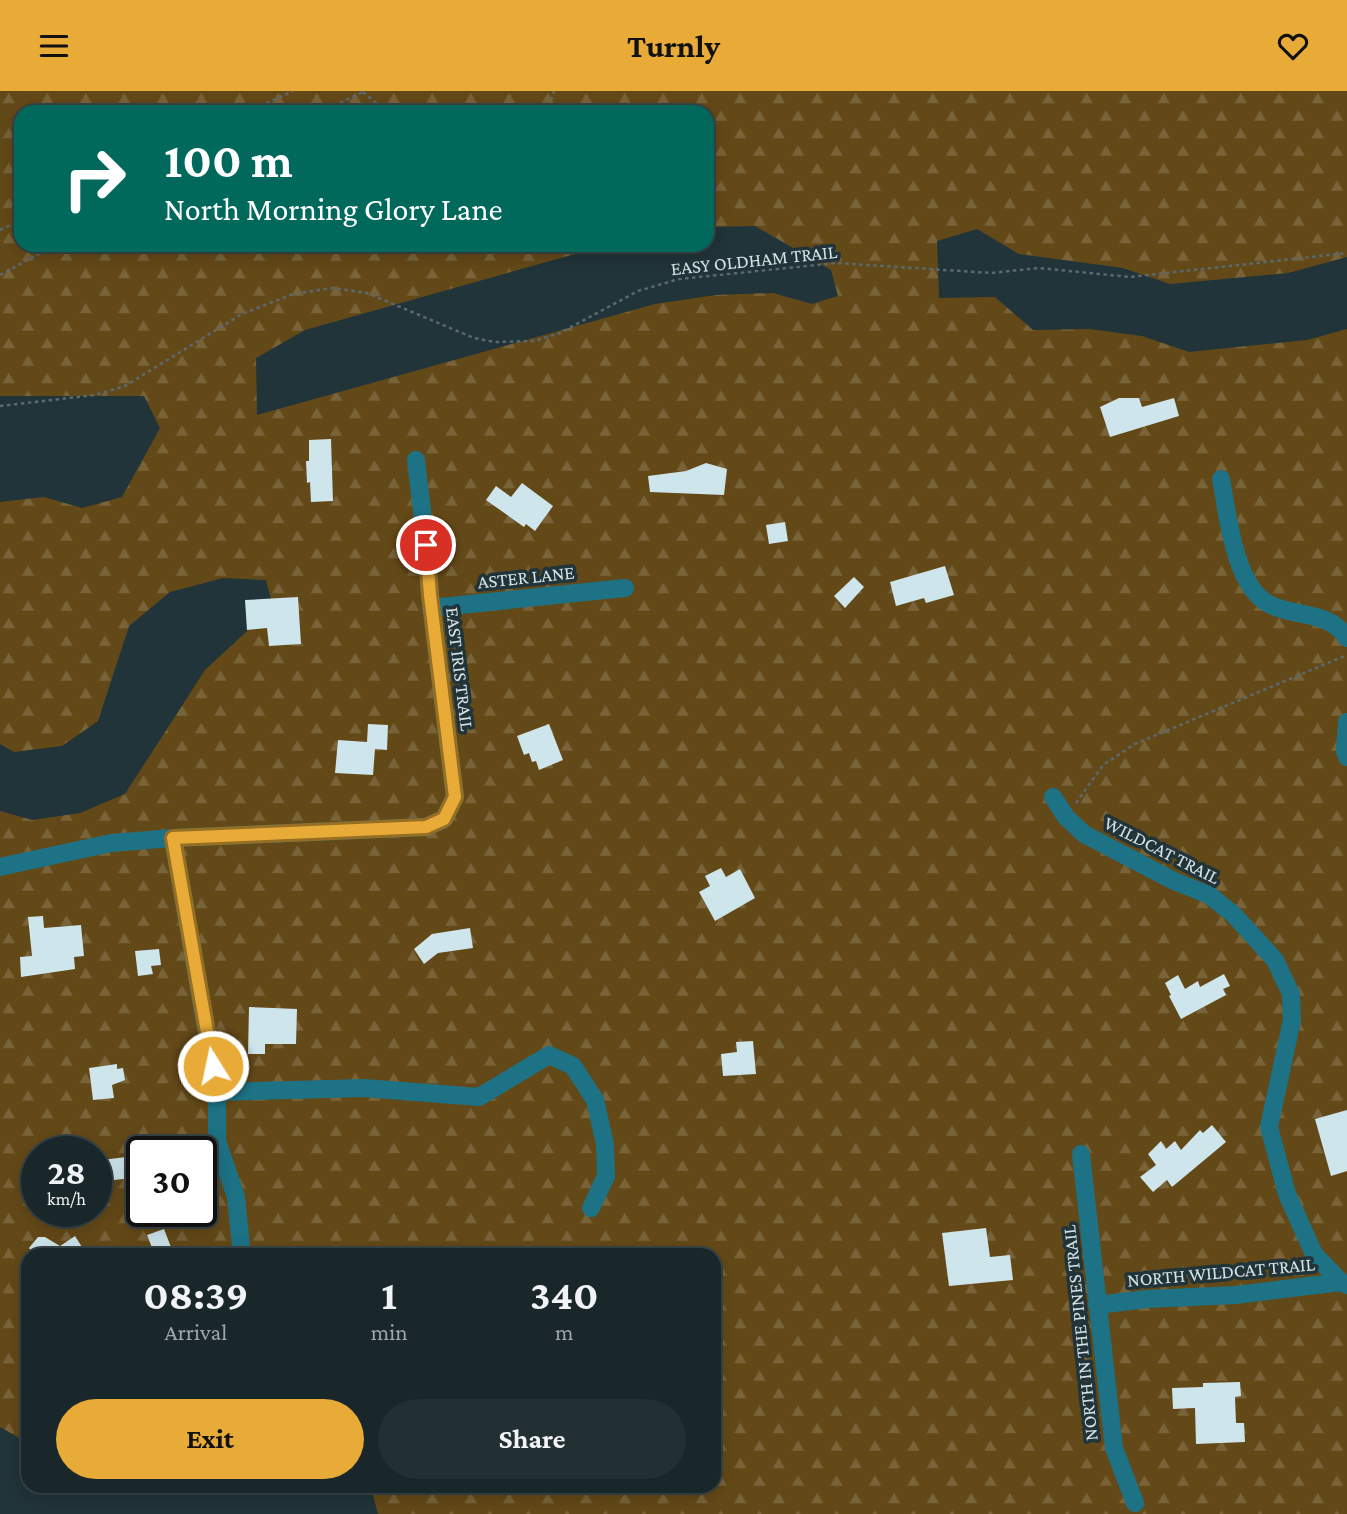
<!DOCTYPE html>
<style>
:root{--surface:#19272b;--page:#222f33;--text:#f1f3f6;--muted:#9fa5a9;--line:#374447;--accent:#e8ab37}
body{margin:0;font-family:"Crimson Pro",serif;background:var(--page);color:var(--text);height:100vh;display:flex;flex-direction:column;font-size:26px;white-space:nowrap}
*{box-sizing:border-box;margin:0}
p{font-size:23px;color:var(--muted)}
.icon{flex:none;width:38px;height:38px;fill:none;stroke:currentColor;stroke-width:2;stroke-linecap:round;stroke-linejoin:round}
.map{position:relative;flex:1;overflow:hidden}
.panel{position:absolute;left:21px;top:1157px;width:700px;height:245px;display:flex;flex-direction:column;background:var(--surface);border-radius:21px;box-shadow:0 4px 18px #0003,0 0 0 2px var(--line)}
.panel>*{flex:none}
.top-card{position:absolute;left:14px;top:14px;width:700px;height:147px;border-radius:21px;box-shadow:0 4px 18px #0003,0 0 0 2px var(--line);background:#00695c;color:#fff;overflow:hidden}
.speed{position:absolute;left:21px;top:1045px;display:flex;gap:14px;font-size:35px;font-weight:700;text-align:center}
.speed>*{display:grid;place-content:center;width:91px;height:91px;border-radius:50%;background:var(--surface);box-shadow:0 4px 18px #0003,0 0 0 2px var(--line);line-height:1}
.speed small{font-size:18px;font-weight:400}
.speed .limit{border:4px solid #111;border-radius:10px;background:#fff;color:#111}
.pin{position:absolute;display:grid;place-items:center;width:60px;height:60px;color:#fff;margin:-30px;border:4px solid #fff;border-radius:50%;box-shadow:0 2px 7px #0007}
.me{position:absolute;width:77px;margin:-38px;rotate:350deg;stroke-linejoin:round;filter:drop-shadow(0 0 5px #0008)}
.turn{display:flex;align-items:center;gap:24px;height:147px;padding:0 35px;font-size:32px}
.turn .icon{width:91px;height:91px;stroke-width:2.5}
.turn b{display:block;font-size:49px;line-height:60px}
.eta{display:flex;justify-content:space-evenly;align-items:center;height:119px;text-align:center}
.eta b{font-size:42px;font-weight:700;line-height:49px}
.primary-button{display:flex;gap:14px;margin-top:auto;padding:14px 35px}
.primary-button a{flex:1;height:80px;border-radius:42px;background:var(--accent);color:#111;font-size:28px;font-weight:700;line-height:80px;text-align:center}
.primary-button a+a{background:var(--page);color:var(--text)}
header{display:flex;justify-content:space-between;align-items:center;height:91px;padding:0 35px;background:var(--accent);color:#111;font-size:32px;font-weight:700}
.map>svg:first-child{display:block}
.forest{fill:url(#forest-firs);fill-rule:evenodd}
.building{fill:#cee5ec}
.lines{fill:none;stroke-linecap:round;stroke-linejoin:round}
.path{stroke:#5a6a6f;stroke-width:2.5;stroke-dasharray:3.5 3.5;stroke-linecap:butt}
.minor{stroke:#1d7286;stroke-width:18}
.route-casing{stroke:#976f24;stroke-width:18}
.route{stroke:#e8ab37;stroke-width:12}
.labels{text-anchor:middle;dominant-baseline:central;stroke-width:7;stroke-linejoin:round;paint-order:stroke}
.street-label{font-size:19px;fill:#d6e2e5;stroke:#213439}
</style>
<header><svg class="icon" aria-label="menu" viewBox="0 0 24 24"><path d="M4 6h16M4 12h16M4 18h16"/></svg>Turnly<svg class="icon" aria-label="heart" viewBox="0 0 24 24"><path d="M12 20l-8-8c-3-5 5-10 8-4 3-6 11-1 8 4z"/></svg></header>
<div class="map">
<svg width="1347" height="1423" viewBox="0 0 1347 1423">
<defs>
<pattern id="forest-firs" width="22" height="20" patternUnits="userSpaceOnUse" patternTransform="scale(1.75)"><rect width="22" height="20" fill="#644918"/><path d="M5 1l3.5 6h-7zM16 11l3.5 6h-7z" fill="#796339"/></pattern>
</defs>
<rect width="100%" height="100%" fill="#213439"/>
<path class="forest" d="M0 0H1347V166L1288 182 1170 193 1123 177 1019 163 977 138 937 150 939 207 995 206 1033 239 1089 238 1142 245 1189 261 1307 249 1347 238V1423H378L373 1404H216L189 1395H714V1164H28V1352L0 1336V720L32 729 80 722 125 703 205 579 273 516 266 489 223 487 170 501 129 535 98 630 62 655 14 661 0 653V411L44 406 82 417 122 406 160 337 144 305H0ZM21 21H707V136L755 135 831 179 838 205 812 213 773 202 716 204 655 213 257 324 256 267 305 239 607 154H21ZM37 1060H96V1120H37ZM142 1060H201V1120H142Z"/>
<g class="building">
<path d="M1119 307H1139L1142 316 1174 307 1179 325 1110 346 1100 316Z"/>
<path d="M331 348 333 410 311 411 310 391 307 392 306 370H309V349Z"/>
<path d="M706 372 727 378 724 404 650 401 648 385 686 380Z"/>
<path d="M522 392 553 415 535 440 526 433 524 436 486 409 496 395 511 406Z"/>
<path d="M785 431 788 450 769 453 766 434Z"/>
<path d="M945 475 954 504 926 512 924 507 896 515 890 491Z"/>
<path d="M854 486 864 496 845 517 834 505Z"/>
<path d="M298 506 301 553 269 555 267 537 247 539 245 509Z"/>
<path d="M368 633 388 634 387 659 375 658 373 684 335 682 338 649 367 651Z"/>
<path d="M549 633 563 669 539 679 536 670 532 671 529 662 524 664 517 645Z"/>
<path d="M721 777 726 786 740 778 755 807 715 830 699 801 710 795 705 785Z"/>
<path d="M43 825 44 837 81 834 84 865 74 866 75 878 21 886 20 866 32 865 28 826Z"/>
<path d="M470 837 473 857 438 862 424 873 414 858 432 843Z"/>
<path d="M159 858 161 874 151 875 153 883 138 885 135 860Z"/>
<path d="M1224 883 1230 895 1223 898 1226 904 1181 928 1169 905 1171 904 1165 892 1178 884 1185 898 1198 890 1200 896Z"/>
<path d="M249 916 297 918 296 953H265V963H248Z"/>
<path d="M753 950 756 983 723 985 721 963 737 961 736 951Z"/>
<path d="M117 973V978L123 977 125 989 112 994 114 1007 93 1009 89 977Z"/>
<path d="M1347 1019V1080L1331 1085 1315 1028Z"/>
<path d="M1212 1034 1226 1051 1172 1096 1167 1089 1153 1101 1140 1086 1156 1074 1148 1063 1161 1050 1166 1058 1175 1050 1181 1059 1200 1039 1203 1042Z"/>
<path d="M142 1064V1086L105 1090 102 1069Z"/>
<path d="M986 1137 990 1166 1010 1164 1013 1189 949 1195 942 1142Z"/>
<path d="M164 1138 174 1164H155L147 1144Z"/>
<path d="M75 1145 87 1164H33L29 1157 38 1146H45L60 1155Z"/>
<path d="M1240 1291 1241 1305 1235 1306 1236 1332H1244L1245 1351 1196 1353 1195 1317 1173 1318 1172 1297 1203 1296V1292Z"/>
</g>
<g class="lines">
<g class="path">
<path d="M363 1 387 21"/>
<path d="M247 21 293 0"/>
<path d="M321 21 365 0"/>
<path d="M470 21 492 15 506 21"/>
<path d="M543 21 552 7 554 0"/>
<path d="M0 139 21 129"/>
<path d="M0 184 55 154"/>
<path d="M0 315 95 304 125 295 242 223 293 203 332 197 367 202 474 247 495 251 534 250 560 242 638 200 679 188 836 172 991 182 1039 177 1130 186 1347 162"/>
<path d="M1076 712 1103 674 1135 653 1347 564"/>
</g>
<g class="minor">
<path d="M1221 388C1228 424 1234 497 1271 514 1298 527 1328 519 1347 547"/>
<path d="M431 517 625 497"/>
<path d="M1347 631 1345 660 1347 666"/>
<path d="M1053 706 1066 726 1084 743 1174 790 1209 804 1233 823 1275 869 1291 903 1292 929 1269 1036 1287 1103 1314 1163 1341 1191"/>
<path d="M173 747 217 1001V1050L236 1106 241 1155"/>
<path d="M0 776 111 752 173 747 426 736 444 728 455 706 430 504 426 454 416 369"/>
<path d="M217 1001 364 997 479 1006 549 964 573 975 595 1009 605 1053 606 1085 591 1117"/>
<path d="M1081 1063 1114 1357 1135 1412"/>
<path d="M1097 1214 1147 1208 1236 1204 1341 1191 1347 1194"/>
</g>
</g>
<g class="lines">
<g class="route-casing">
<path id="route" d="M213 975 173 747 426 736 444 728 455 706 430 504 426 454"/>
</g>
<use href="#route" class="route"/>
</g>
<g class="labels">
<g class="street-label">
<text transform="translate(754 169) rotate(-6)">EASY OLDHAM TRAIL</text>
<text transform="translate(526 486) rotate(-6)">ASTER LANE</text>
<text transform="translate(460 578) rotate(83)">EAST IRIS TRAIL</text>
<text transform="translate(1162 759) rotate(27)">WILDCAT TRAIL</text>
<text transform="translate(1221 1181) rotate(-5)">NORTH WILDCAT TRAIL</text>
<text transform="translate(1080 1242) rotate(-96)">NORTH IN THE PINES TRAIL</text>
</g>
</g>
</svg>
<div class="speed"><div>28<small>km/h</small></div><div class="limit">30</div></div>
<div class="pin" style="left:426px;top:454px;background:#d93025"><svg class="icon" aria-label="arrive" viewBox="0 0 24 24"><path d="M6 21V4h12l-3 4 3 4H6"/></svg></div>
<svg class="me" style="left:213px;top:975px" viewBox="-20 -20 40 40"><circle r="17" fill="#e8ab37" stroke="#fff" stroke-width="3"/><path d="M0-11L8 9 0 5-8 9z" fill="#fff"/></svg>
<div class="top-card">
<div class="turn"><svg class="icon" aria-label="right" viewBox="0 0 24 24"><path d="M7 20v-9h11M14 6l5 5-5 5"/></svg><div><b>100 m</b>North Morning Glory Lane</div></div>
</div>
<section class="panel">
<div class="eta">
<div><b>08:39</b><p>Arrival</p></div>
<div><b>1</b><p>min</p></div>
<div><b>340</b><p>m</p></div>
</div>
<div class="primary-button"><a>Exit</a><a>Share</a></div>
</section>
</div>
